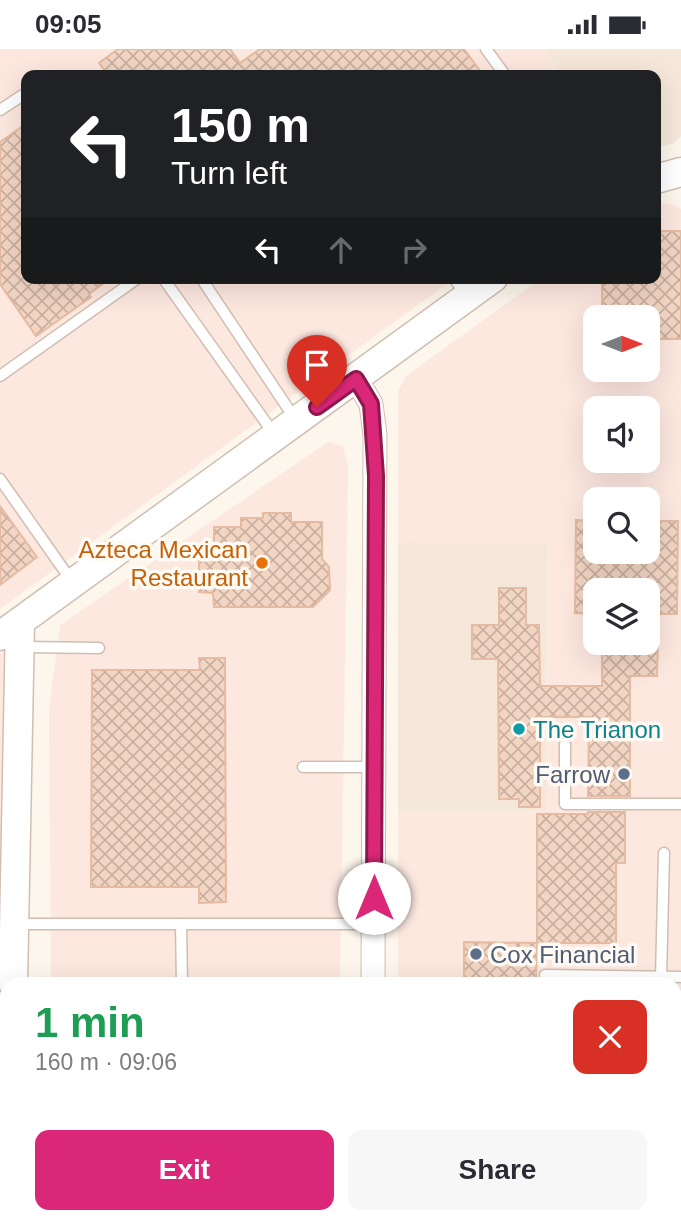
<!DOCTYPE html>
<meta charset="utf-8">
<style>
:root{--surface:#fff;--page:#f7f7f7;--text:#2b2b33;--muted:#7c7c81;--accent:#db2777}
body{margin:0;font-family:Helvetica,sans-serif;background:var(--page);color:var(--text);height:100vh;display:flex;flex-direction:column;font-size:26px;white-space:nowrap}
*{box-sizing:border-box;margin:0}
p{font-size:23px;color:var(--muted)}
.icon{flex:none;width:38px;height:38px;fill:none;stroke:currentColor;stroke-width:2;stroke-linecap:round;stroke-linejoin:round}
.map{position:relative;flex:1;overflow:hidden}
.drawer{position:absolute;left:0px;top:928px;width:682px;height:247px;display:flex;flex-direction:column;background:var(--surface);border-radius:21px 21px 0 0;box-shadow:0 7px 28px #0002}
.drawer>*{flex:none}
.banner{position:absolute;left:21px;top:21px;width:640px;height:214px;border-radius:14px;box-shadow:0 7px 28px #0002;background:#202124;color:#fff;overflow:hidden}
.needle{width:46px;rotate:90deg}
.tools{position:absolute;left:583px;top:256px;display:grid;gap:14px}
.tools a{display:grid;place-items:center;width:77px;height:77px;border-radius:14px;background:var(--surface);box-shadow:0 7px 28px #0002;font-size:35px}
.pin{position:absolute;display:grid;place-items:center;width:60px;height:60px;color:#fff;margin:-72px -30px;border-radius:50% 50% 50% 0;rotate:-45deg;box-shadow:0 0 7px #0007}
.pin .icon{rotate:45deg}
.me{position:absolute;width:77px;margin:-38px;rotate:0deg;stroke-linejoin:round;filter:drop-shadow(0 0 5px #0008)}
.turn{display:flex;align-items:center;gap:24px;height:147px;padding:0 35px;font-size:32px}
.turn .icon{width:91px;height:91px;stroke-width:2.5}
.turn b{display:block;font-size:49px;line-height:60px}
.lanes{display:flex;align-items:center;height:66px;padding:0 35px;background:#0003;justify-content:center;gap:35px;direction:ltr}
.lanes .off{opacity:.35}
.round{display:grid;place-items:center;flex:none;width:74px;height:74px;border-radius:14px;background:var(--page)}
.headline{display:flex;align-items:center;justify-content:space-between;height:119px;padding:0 35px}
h1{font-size:42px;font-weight:800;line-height:52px;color:#1e9e55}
.button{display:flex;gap:14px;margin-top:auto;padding:14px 35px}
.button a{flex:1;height:80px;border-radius:14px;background:var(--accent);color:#fff;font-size:28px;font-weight:800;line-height:80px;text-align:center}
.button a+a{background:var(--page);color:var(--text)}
.status{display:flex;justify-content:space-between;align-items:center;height:49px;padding:0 35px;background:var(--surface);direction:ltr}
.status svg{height:19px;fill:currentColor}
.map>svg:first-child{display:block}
.residential{fill:#f5e8da}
.commercial{fill:#fde8e0;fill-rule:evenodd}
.building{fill:url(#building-cross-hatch);stroke:#e6bba3;stroke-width:2}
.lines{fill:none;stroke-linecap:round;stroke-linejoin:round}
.service-casing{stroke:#d1beb0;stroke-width:13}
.minor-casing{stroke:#d1beb0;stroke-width:25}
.tertiary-casing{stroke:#d1beb0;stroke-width:31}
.secondary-casing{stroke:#d6c0b0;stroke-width:34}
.path{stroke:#d9b8a5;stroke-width:4.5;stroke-dasharray:2 5;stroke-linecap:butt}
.service{stroke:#fff;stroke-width:10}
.minor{stroke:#fff;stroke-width:23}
.tertiary{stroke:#fff;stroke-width:28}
.secondary{stroke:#fff;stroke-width:32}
.route-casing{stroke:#8e194d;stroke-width:18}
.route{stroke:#db2777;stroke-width:12}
.food-dot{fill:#e8710a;stroke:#fffaf3;stroke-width:2.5}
.culture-dot{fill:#0f9aa8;stroke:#fffaf3;stroke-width:2.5}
.service-dot{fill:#5c6f8a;stroke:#fffaf3;stroke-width:2.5}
.labels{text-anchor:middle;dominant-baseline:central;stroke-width:7;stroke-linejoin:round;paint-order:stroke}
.food-label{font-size:24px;fill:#c56008;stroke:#fffaf3;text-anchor:end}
.culture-label{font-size:24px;fill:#0d838f;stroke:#fffaf3;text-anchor:start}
.service-label{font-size:24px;fill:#4e5e75;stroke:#fffaf3;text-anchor:end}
</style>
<div class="status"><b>09:05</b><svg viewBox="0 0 49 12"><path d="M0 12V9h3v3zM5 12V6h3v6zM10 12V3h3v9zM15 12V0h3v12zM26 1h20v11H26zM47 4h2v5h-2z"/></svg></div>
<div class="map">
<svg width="681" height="1174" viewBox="0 0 681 1174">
<defs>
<pattern id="building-cross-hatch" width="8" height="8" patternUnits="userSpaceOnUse" patternTransform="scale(1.75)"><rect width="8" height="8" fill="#f3d5c3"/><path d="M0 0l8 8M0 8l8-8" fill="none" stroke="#cab0a1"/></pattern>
</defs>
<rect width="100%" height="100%" fill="#fdf6ec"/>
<g class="residential">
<path d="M544 0H681V87L674 94 656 99V26H563Z"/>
<path d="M398 494H547L546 763 398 762Z"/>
</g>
<g class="commercial">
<path d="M0 0H544L563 26H26V229H455L0 560Z"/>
<path d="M664 154 675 156 681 160V1062L676 1068V934H398V762H546L547 495 398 494V342L406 327 542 229H656V158ZM595 268H648V320H595ZM595 359H648V411H595ZM595 450H648V502H595ZM595 541H648V593H595Z"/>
<path d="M328 393 343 397 348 418 340 934H51L49 660 60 576Z"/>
<path d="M6 600 0 983V605Z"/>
<path d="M0 1155H7V1167H676V1162L681 1168V1174H0Z"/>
</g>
<g class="building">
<path d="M118 0H230L240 14 260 0H464L483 26H108L99 14Z"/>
<path d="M26 75V229H111L89 245 91 248 36 287 0 235V93Z"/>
<path d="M656 182H681V290H648V268H602V229H656Z"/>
<path d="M0 457 37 508 0 536Z"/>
<path d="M263 464H291V473H322V510L329 518 330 541 313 558H214L213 544 199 543V495H214V478H241V469H263Z"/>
<path d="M576 471 595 472V502H648V472H678L677 565H648V541H595V565L575 564Z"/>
<path d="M499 539H526V576H539L540 637H602V593H658L657 627H630V747H588L589 668H540V758H519V750H499L498 610H472V576H499Z"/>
<path d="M199 609H225L226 853 199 854V838H91L92 621H200Z"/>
<path d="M588 763H625V814H616V894H537V765H588Z"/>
<path d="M464 893 537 894 536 934H464Z"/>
</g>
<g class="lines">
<g class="service-casing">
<g id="service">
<path d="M486 0 505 26"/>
<path d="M0 61 26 44"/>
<path d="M163 229 274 385"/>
<path d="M201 229 295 370"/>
<path d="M454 229 466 246"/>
<path d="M0 327 138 229"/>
<path d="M0 430 73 534"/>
<path d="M22 598 99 599"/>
<path d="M565 695V755H681"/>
<path d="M303 718H374"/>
<path d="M17 875H374"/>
<path d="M181 875 182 934"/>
<path d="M545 926 681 928"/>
<path d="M661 928 664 804"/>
<path d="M676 1014 681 1015"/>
<path d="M0 1015H7"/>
</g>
</g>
<g class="minor-casing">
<path id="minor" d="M356 330 371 355 375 386 373 934"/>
</g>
<g class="tertiary-casing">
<g id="tertiary">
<path d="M656 130 681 123"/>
<path d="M0 587 493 229"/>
<path d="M13 934 20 573"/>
</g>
</g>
<g class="secondary-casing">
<g id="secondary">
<path d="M0 1115H7"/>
<path d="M676 1121H681"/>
</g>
</g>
<path class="path" d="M0 1064 1 1065"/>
<use href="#service" class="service"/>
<use href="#minor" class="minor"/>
<use href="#tertiary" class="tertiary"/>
<use href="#secondary" class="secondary"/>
</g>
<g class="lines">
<g class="route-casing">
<path id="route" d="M317 358 356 330 371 355 376 427 374 849"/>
</g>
<use href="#route" class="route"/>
</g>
<circle class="food-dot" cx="262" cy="514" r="7"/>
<circle class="culture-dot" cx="519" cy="680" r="7"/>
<g class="service-dot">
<circle cx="624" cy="725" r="7"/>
<circle cx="476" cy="905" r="7"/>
</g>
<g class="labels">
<g class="food-label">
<text x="248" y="500">Azteca Mexican<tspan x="248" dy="28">Restaurant</tspan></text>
</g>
<g class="culture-label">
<text x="533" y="680">The Trianon</text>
</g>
<g class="service-label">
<text x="610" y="725">Farrow</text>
<text x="490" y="905" text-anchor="start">Cox Financial</text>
</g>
</g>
</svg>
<div class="tools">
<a><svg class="needle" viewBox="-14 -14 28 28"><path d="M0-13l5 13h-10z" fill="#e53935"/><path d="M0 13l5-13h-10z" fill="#7c7c81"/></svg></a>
<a><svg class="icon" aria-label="sound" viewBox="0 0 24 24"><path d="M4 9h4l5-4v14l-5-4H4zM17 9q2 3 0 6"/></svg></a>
<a><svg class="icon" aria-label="search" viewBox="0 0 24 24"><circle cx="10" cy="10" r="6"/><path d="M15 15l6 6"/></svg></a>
<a><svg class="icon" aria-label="layers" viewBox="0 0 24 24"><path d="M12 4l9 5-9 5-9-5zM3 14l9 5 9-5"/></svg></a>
</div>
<div class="pin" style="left:317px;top:358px;background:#d93025"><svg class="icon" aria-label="arrive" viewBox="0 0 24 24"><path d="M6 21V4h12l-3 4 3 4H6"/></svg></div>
<svg class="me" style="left:374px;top:849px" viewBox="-20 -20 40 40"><circle r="19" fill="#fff"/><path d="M0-13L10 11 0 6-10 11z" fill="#db2777"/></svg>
<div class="banner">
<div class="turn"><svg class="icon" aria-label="left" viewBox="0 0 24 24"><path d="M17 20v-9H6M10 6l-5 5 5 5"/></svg><div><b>150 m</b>Turn left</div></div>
<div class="lanes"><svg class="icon" aria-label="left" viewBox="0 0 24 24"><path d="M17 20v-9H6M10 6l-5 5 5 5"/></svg><svg class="icon off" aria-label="ahead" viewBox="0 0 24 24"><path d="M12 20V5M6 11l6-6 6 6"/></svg><svg class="icon off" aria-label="right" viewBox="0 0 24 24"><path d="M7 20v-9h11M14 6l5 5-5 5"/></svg></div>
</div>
<section class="drawer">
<div class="headline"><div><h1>1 min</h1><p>160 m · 09:06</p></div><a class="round" style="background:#d93025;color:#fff"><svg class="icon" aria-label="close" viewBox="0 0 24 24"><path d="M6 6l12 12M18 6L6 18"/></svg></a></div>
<div class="button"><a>Exit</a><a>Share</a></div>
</section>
</div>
